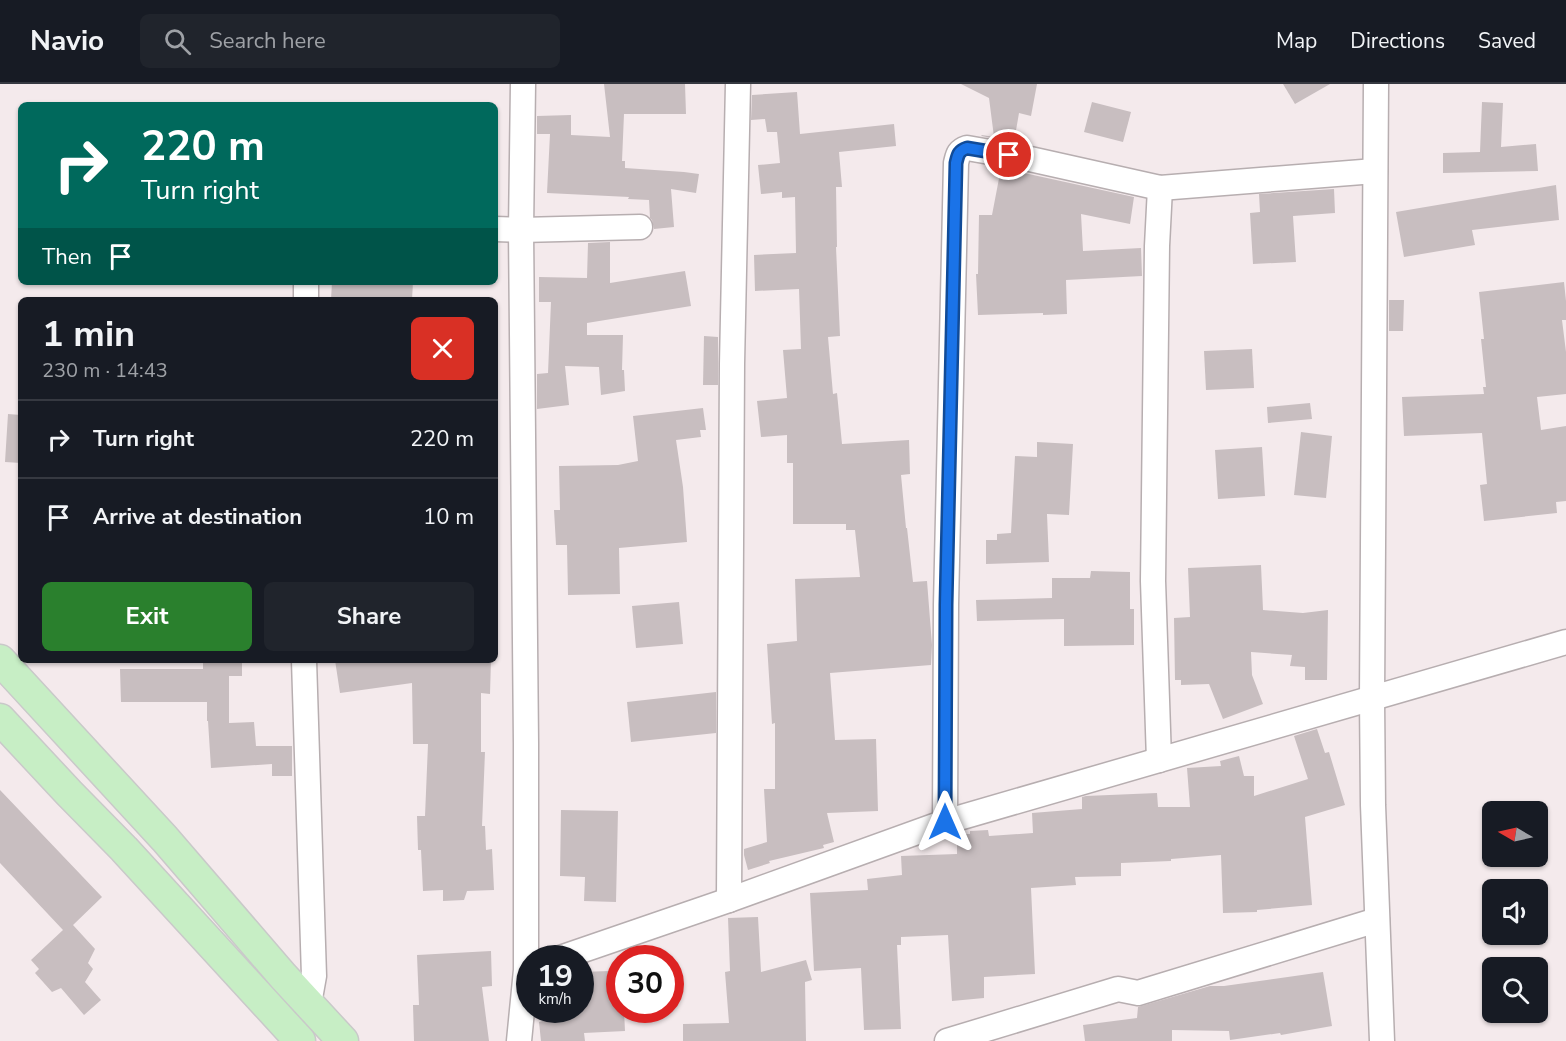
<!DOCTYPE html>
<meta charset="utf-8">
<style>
:root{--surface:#171b24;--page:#20242c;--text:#f1f3f6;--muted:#9ea1a6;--line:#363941;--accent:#2a802d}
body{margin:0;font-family:"Nunito Sans",sans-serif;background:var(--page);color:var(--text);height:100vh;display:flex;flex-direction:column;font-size:22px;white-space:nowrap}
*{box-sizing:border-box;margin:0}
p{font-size:20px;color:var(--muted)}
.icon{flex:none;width:33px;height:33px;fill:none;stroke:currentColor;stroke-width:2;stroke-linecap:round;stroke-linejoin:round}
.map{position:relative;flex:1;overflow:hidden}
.details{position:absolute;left:18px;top:213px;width:480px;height:366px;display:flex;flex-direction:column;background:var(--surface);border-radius:9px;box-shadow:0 2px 4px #0004}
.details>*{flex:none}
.hud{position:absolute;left:18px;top:18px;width:480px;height:183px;border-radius:9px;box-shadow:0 2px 4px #0004;background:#00695c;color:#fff;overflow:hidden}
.needle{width:39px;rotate:279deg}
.tools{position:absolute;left:1482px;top:717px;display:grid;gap:12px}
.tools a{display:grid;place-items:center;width:66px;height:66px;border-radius:9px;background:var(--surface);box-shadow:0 2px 4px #0004;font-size:30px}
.speed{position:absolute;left:516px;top:861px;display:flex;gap:12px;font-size:30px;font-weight:700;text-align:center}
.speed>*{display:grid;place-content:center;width:78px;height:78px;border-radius:50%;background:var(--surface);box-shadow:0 2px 4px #0004;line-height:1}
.speed small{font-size:15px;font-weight:400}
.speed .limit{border:9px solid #d22;background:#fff;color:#111}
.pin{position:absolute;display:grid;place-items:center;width:51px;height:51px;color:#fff;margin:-26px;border:3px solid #fff;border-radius:50%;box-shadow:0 2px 6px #0007}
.me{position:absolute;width:66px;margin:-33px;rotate:0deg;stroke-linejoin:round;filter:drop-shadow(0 0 4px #0008)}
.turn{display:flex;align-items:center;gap:21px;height:126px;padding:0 24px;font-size:27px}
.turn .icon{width:78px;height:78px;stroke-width:2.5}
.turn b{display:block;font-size:42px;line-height:51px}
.then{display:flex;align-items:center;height:57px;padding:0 24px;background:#0003;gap:12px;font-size:22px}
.round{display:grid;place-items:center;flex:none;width:63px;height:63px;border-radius:9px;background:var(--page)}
.head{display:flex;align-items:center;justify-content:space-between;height:102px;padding:0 24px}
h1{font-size:36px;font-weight:700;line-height:45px}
.primary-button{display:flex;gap:12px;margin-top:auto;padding:12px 24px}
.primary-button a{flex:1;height:69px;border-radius:9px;background:var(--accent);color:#fff;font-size:24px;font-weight:700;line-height:69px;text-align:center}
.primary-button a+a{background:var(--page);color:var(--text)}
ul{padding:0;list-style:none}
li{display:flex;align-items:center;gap:18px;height:78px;padding:0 24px;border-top:2px solid var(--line)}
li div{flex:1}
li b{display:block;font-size:22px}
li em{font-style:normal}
header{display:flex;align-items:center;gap:36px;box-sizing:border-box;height:84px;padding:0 30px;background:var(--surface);border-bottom:2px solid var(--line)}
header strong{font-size:28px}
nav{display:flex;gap:33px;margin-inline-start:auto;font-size:21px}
.search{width:420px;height:54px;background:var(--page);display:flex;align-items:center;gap:15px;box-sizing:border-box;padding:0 21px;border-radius:9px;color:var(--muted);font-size:22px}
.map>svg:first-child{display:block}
.building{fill:#c8bec0}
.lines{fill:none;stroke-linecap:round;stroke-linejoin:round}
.minor-casing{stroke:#b7aeb0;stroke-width:27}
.major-casing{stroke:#c9c9c9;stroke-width:33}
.minor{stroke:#fff;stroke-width:24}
.major{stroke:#c7eec5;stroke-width:30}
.route-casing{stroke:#114b97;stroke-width:15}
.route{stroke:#1a73e8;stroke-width:10}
</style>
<header>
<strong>Navio</strong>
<div class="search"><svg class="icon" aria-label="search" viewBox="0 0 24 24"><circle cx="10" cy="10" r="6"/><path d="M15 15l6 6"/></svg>Search here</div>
<nav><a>Map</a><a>Directions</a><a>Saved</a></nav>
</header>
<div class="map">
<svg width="1566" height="957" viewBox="0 0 1566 957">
<rect width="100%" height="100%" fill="#f4eaec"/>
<g class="building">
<path d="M604 0H685L686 30H624L622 77H625V84L684 88 699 90 696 109 671 105 674 143 654 145 652 136 650 134 649 116 628 115 629 113 547 109 550 50H537V32L571 31V51L610 53Z"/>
<path d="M961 0H1037L1031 32 1019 29 1014 58 981 52 982 51 994 53 989 14Z"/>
<path d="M1283 0H1330L1295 20Z"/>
<path d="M797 8 800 50 894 40 896 62 839 68 842 103H836L837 163H836L840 252 828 253 833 310 837 309 842 360 909 356 910 390 901 391 906 444H907L913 498 927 497 932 561 931 581 830 589 835 656 876 655 878 727 827 729 834 758 823 761 824 764 769 777 770 779 748 786 744 771V765L767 758 764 705H775V639L772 640 767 560 797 557 795 495 860 493 855 446H846V440H793V379H787V351L761 353 757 317 787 314 783 266 801 265 799 205 755 207 754 171 796 169 795 113 782 114V108L761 110 758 81 780 79 777 48H767L765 35 751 36 752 11Z"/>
<path d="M1092 18 1131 28 1123 58 1084 48Z"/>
<path d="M1482 18 1503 19 1501 63 1536 60 1538 87 1443 89V69L1480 68Z"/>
<path d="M1001 84 1134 113 1130 140 1081 130 1083 167 1141 164 1142 192 1066 196 1067 230 1043 231V229L978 231 976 190H978L979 131H992Z"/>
<path d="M1556 101 1559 136 1472 146 1475 161 1404 173 1396 128Z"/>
<path d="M1334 105 1335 129 1293 132 1296 178 1253 180 1250 129 1260 128 1259 110Z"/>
<path d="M610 158V199L685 187 691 222 587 239V251H623L622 286H624L625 307 601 311 599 283 565 282 569 321 537 325V290L548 289 551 218H539V193L587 194 588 159Z"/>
<path d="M332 198H413L412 216H331Z"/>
<path d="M1564 198 1566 217V236H1562L1566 268V310L1537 313 1541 346 1566 342V417L1556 418 1557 429 1484 437 1480 401 1487 400 1482 349 1404 352 1402 313 1484 310 1483 303H1486L1481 255H1484L1479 208Z"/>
<path d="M1389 216H1404L1403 247H1389Z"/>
<path d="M704 252 718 253V301H703Z"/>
<path d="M1252 265 1254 304 1206 306 1204 267Z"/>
<path d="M1310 319 1312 335 1268 339 1267 323Z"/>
<path d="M703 324 706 346H700L701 353 676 356 683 403 687 458 619 464 620 510 568 511 567 461H556L554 426H560L559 382 618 381 638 377 633 332Z"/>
<path d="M8 330 21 331V379L5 378Z"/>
<path d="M1301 348 1332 352 1326 414 1294 411Z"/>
<path d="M1037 358 1073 360 1069 431 1047 430 1049 478 986 480V456H997V450L1011 449 1015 372 1037 373Z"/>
<path d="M1262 363 1265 412 1218 415 1215 366Z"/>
<path d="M1261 481 1263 526 1303 529 1328 526 1327 596H1305V583L1290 582 1292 571 1251 568 1252 591 1263 620 1223 635 1209 600 1181 601V596H1175L1174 534 1190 533 1188 484Z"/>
<path d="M1091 487 1130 488V525H1134V561L1064 562V535L977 537 976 516 1052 514V494H1090Z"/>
<path d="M679 518 683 560 636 564 632 522Z"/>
<path d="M203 576H242V592H229V639L254 638 256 662H292V692H272V680L211 684 208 637H207V618H121L120 585H203Z"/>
<path d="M335 576H491L490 610 481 609V668H485L482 742H485L486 766 492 765 494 806 467 807 464 816 443 817V806L423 807 421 766H418L417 732H425L428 660H413L412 599 340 609Z"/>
<path d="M716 608V649L631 658 627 618Z"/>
<path d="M1317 645 1325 669 1329 668 1345 721 1305 733 1312 821 1257 826V828L1223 829 1221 771 1171 775V777L1121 779V792L1075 793 1076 801 1031 804 1035 890 984 893V914L952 917 948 851 901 853V861H897L901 945 864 946 861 884 814 887 810 809 868 806 867 795 902 791 901 772 957 770V750H970V747L988 746 989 752 1033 749 1032 729 1082 725V713L1086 712 1157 709 1158 723H1190L1187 684 1221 682 1220 677 1239 672 1244 692H1254V712L1308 695 1294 652Z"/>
<path d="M0 706 102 813 73 841 95 865 88 879 93 885 85 898 101 916 84 931 61 904 52 908 35 889 39 885 31 876 63 846 0 779Z"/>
<path d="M561 726 618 727 616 818 584 817 585 793 560 792Z"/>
<path d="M758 833 761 888 806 876 812 896 805 898 806 957H683V940L729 939 725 888 730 887 728 834Z"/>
<path d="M491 867 492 902 482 903 489 957H414L413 921H419L417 871Z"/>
<path d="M610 887 611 894 620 893V926H624L625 947 584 949 585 957H541L539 938 546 936V926H580V888Z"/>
<path d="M1323 888 1332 942 1281 951 1280 949 1230 956 1229 947 1172 946V957H1085L1083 941 1137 934 1138 923 1210 902H1224Z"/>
</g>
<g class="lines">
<g class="minor-casing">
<g id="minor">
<path d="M1376 0 1372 615 1373 721 1382 957"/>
<path d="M495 145 521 146 640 143"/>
<path d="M306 216V198"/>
<path d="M304 576 314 892 309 920"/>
<path d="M1159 676 1153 497 1157 162 1160 104"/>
<path d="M945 738 946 521 956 79C958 71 958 67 967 64L1030 75 1160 104 1375 87"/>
<path d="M729 816 732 280 738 0"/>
<path d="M560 874 729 816 945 738 1566 558"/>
<path d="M519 957 526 886V659L521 146 523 0"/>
<path d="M947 957 1118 905 1138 909 1377 836"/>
</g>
</g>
<g class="major-casing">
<g id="major">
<path d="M0 576 165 755 283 892 343 957"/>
<path d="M0 635 69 709 124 765 300 957"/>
</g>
</g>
<use href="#minor" class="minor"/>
<use href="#major" class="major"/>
</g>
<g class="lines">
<g class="route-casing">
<path id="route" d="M945 738 946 521 956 79C958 71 958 67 967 64L1009 71"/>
</g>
<use href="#route" class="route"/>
</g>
</svg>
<div class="tools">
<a><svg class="needle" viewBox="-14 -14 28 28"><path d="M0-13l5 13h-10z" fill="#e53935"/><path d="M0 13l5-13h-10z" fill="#9ea1a6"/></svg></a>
<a><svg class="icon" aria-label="sound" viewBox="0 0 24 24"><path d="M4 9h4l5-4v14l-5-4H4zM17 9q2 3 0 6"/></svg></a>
<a><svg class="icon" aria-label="search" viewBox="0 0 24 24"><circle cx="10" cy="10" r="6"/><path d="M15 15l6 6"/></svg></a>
</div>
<div class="speed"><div>19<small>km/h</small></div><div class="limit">30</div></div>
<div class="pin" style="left:1009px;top:71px;background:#d93025"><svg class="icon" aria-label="arrive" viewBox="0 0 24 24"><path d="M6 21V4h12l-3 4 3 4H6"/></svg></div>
<svg class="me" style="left:945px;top:738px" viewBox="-20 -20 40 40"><path d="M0-17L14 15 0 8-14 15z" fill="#1a73e8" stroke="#fff" stroke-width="4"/></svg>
<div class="hud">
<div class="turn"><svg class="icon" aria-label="right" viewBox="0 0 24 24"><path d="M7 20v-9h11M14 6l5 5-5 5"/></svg><div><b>220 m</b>Turn right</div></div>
<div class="then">Then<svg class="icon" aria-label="arrive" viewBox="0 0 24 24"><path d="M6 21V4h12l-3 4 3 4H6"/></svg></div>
</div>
<section class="details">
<div class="head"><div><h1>1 min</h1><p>230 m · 14:43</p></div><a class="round" style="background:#d93025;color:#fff"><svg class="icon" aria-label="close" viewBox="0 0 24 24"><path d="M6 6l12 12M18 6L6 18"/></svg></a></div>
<ul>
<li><svg class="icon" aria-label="right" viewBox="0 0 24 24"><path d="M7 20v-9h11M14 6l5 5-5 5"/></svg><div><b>Turn right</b></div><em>220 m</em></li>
<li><svg class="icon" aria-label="arrive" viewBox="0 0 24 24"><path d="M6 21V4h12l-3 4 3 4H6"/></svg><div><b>Arrive at destination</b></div><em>10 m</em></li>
</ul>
<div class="primary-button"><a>Exit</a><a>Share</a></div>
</section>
</div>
